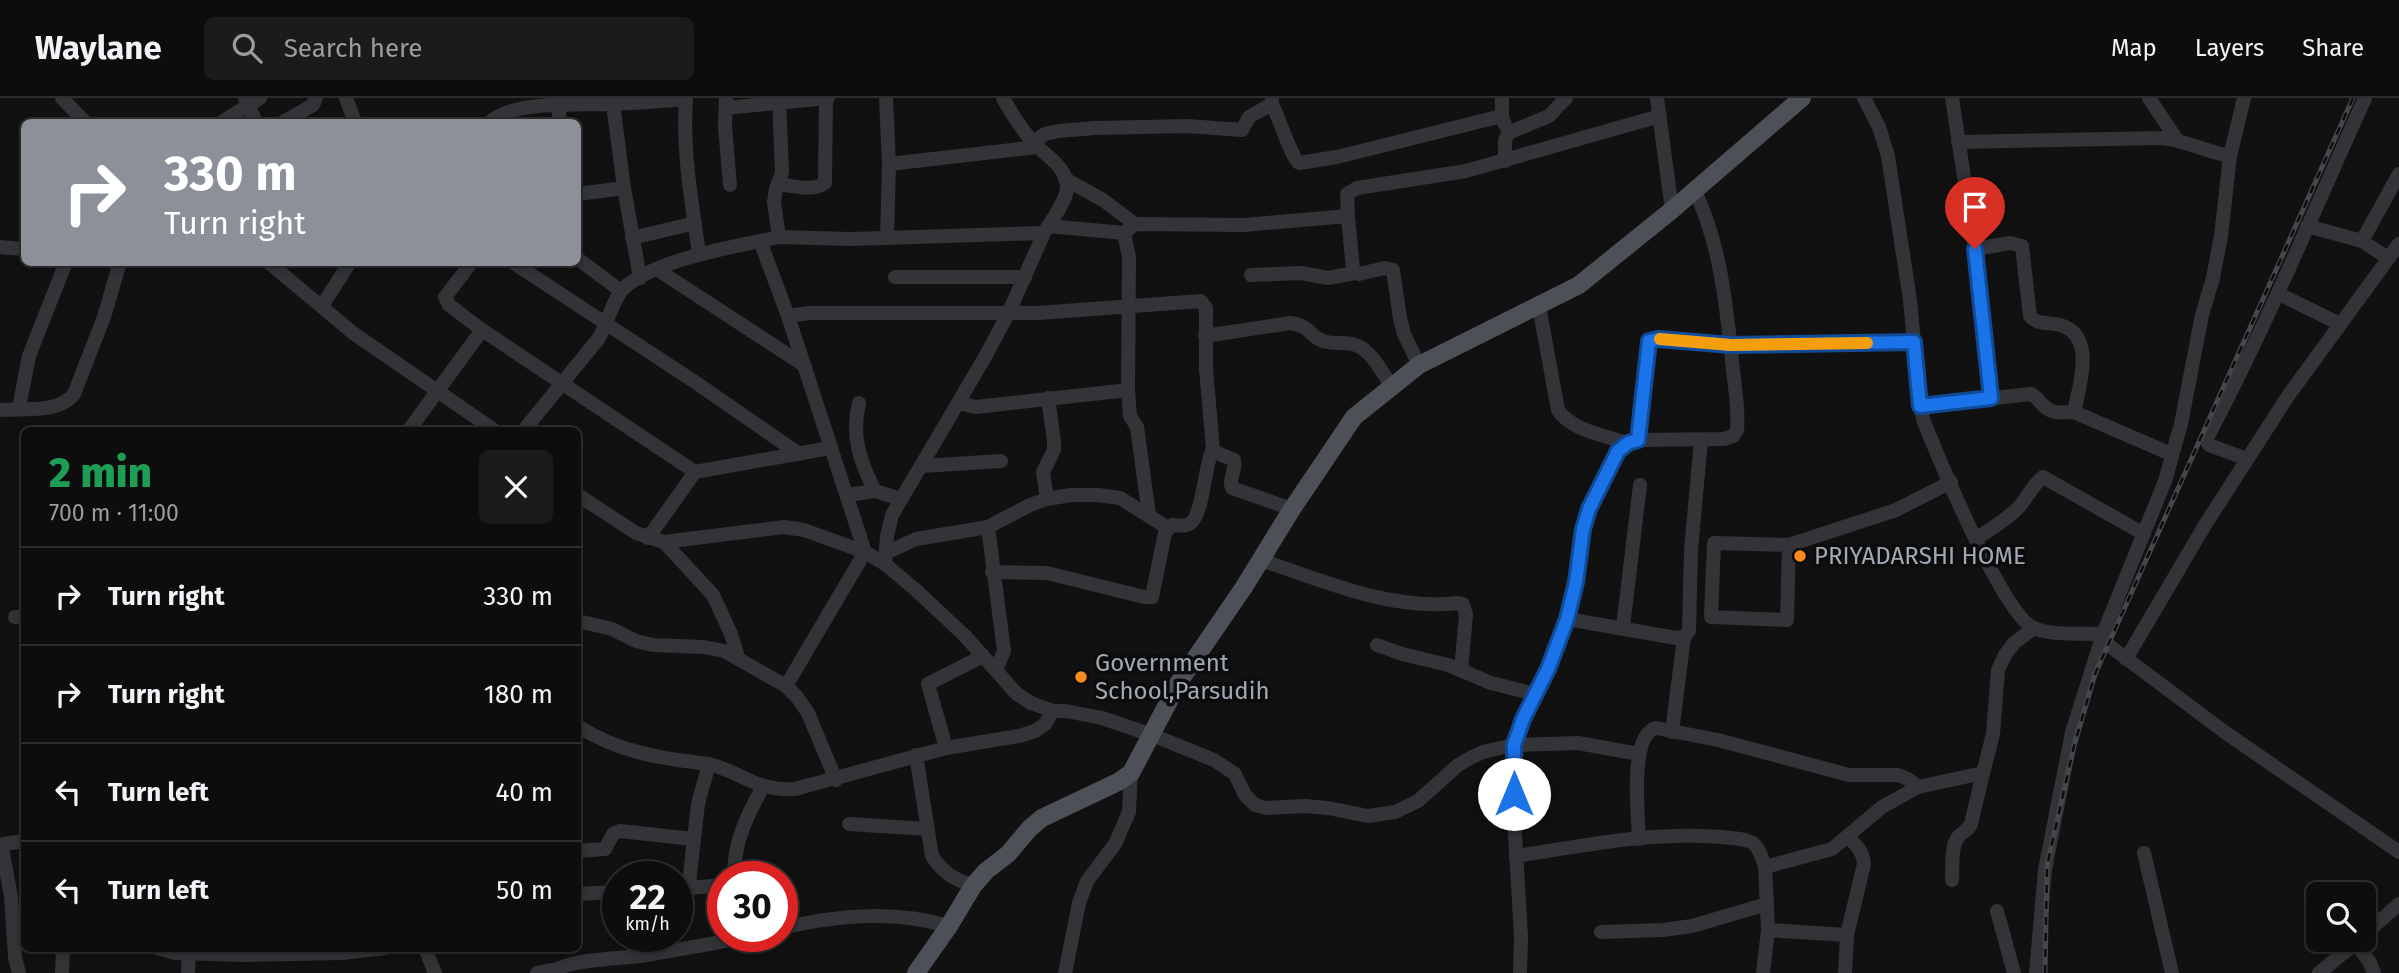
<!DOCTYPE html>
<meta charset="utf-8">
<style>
:root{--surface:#0d0d0e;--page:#1b1b1c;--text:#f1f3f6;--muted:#9a9c9e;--line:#2d2d2e}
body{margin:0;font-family:"Fira Sans",sans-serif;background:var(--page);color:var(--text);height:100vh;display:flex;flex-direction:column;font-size:26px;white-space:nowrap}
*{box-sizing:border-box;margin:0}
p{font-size:23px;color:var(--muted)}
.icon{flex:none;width:38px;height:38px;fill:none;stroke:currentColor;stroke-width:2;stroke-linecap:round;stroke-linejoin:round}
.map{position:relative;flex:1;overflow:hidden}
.details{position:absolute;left:21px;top:329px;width:560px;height:525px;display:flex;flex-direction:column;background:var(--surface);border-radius:10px;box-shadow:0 4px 10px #0003,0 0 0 2px var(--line)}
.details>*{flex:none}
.top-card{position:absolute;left:21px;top:21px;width:560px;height:147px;border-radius:10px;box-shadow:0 4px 10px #0003,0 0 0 2px var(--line);background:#8c9099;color:#fff;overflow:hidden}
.fabs{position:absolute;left:2306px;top:784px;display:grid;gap:14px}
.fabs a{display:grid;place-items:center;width:70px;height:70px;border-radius:10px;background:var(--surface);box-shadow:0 4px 10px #0003,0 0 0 2px var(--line);font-size:35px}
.speed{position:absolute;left:602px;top:763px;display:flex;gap:14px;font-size:35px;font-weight:700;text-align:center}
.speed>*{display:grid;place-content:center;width:91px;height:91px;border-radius:50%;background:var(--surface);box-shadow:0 4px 10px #0003,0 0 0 2px var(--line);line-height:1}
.speed small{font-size:18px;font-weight:400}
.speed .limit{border:10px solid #d22;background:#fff;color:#111}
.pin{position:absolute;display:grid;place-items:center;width:60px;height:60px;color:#fff;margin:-72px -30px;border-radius:50% 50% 50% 0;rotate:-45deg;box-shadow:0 0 7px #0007}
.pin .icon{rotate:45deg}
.me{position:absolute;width:77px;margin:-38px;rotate:0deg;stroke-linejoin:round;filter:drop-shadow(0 0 5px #0008)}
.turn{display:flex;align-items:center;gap:24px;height:147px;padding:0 28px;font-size:32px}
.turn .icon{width:91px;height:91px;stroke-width:2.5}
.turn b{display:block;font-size:49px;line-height:60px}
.round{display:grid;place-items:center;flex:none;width:74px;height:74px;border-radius:10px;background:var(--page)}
.summary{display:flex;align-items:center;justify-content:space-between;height:119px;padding:0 28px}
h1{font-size:42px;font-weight:800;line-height:52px;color:#1e9e55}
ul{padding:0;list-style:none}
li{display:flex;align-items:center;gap:21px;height:98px;padding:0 28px;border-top:2px solid var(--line)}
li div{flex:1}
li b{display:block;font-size:26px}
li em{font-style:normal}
header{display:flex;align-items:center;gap:42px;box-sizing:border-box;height:98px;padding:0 35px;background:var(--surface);border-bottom:2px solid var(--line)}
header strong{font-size:33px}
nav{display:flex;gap:38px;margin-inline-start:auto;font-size:24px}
.search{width:490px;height:63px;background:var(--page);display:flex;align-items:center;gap:18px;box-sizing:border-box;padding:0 24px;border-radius:10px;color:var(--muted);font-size:26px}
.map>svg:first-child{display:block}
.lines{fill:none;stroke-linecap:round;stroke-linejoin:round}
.minor{stroke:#323437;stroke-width:14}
.major{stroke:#4d5157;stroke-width:18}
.rail-casing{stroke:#44484d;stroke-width:5}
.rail{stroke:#0c0c0d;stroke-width:2.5;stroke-dasharray:8;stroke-linecap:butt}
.route-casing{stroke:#114b97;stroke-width:18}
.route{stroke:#1a73e8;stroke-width:12}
.slow{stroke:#f59e0b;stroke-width:12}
.poi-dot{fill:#fa8921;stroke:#0c0c0d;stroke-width:2.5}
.labels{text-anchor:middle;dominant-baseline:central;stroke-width:7;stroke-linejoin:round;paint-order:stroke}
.poi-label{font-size:24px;fill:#a1aab4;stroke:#0c0c0d;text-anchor:start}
</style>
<header>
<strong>Waylane</strong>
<div class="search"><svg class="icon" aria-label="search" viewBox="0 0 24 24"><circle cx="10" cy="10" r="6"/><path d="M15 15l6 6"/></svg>Search here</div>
<nav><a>Map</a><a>Layers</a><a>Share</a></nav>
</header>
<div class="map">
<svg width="2399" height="875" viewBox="0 0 2399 875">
<rect width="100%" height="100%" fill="#111112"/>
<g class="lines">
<g class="minor">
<path d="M62 0 85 24"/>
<path d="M245 0 256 24"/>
<path d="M346 0 355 24"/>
<path d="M686 0C682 52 692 105 699 156"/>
<path d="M726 0 725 29 730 87"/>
<path d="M779 0 782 74 776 91 774 104 779 139"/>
<path d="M886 0 889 66 1037 49"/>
<path d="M1502 0V18L1505 27"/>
<path d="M1657 0 1672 112"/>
<path d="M1864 0 1879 29 1888 58 1910 202 1920 308 1924 324C1939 361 2003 517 2034 530 2051 538 2084 535 2103 536L2107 546 2226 635 2399 754"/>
<path d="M1952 0 1975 151 1991 300"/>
<path d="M2149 0 2177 42"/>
<path d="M613 6 624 90 640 180"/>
<path d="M1272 6C1279 19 1291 59 1299 65L1337 59 1502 18"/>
<path d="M558 7 560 24"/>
<path d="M726 10 828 0"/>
<path d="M222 24 260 0"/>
<path d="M283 24 313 7 316 0"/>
<path d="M490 24C514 2 582 7 614 6 638 5 662 3 686 1"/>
<path d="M1033 44 1045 36 1058 33 1095 30 1188 28 1242 32 1249 19 1272 6V0"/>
<path d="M1958 44 2162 40C2185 42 2206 54 2230 58"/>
<path d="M1505 63V43L1508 35 1549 18 1566 0"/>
<path d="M1065 81 1103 102 1135 126"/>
<path d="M778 86C793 88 813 94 825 85L826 0"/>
<path d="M578 96 624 90"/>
<path d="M1348 118 1347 96 1357 90 1466 73 1660 18"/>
<path d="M1048 128 1124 135 1135 126 1244 127 1348 118 1353 172 1359 176 1385 170 1393 172 1400 220 1404 236 1419 267"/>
<path d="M2307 128 2362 143 2388 160"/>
<path d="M632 140 695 125"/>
<path d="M887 140 889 66"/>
<path d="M2362 143 2399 76"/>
<path d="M0 149 24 151"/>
<path d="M1975 151 2010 145 2022 148 2030 218C2037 227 2049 224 2060 227 2097 237 2079 289 2074 314"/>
<path d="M578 161 621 193"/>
<path d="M268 164 353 235 494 332"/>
<path d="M472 164 445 199 449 207 482 232"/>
<path d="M512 164 695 284 799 356"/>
<path d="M658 172 805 268"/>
<path d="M1251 177 1301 175 1328 180 1355 175"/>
<path d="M895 179H1025"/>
<path d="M2279 196 2340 226"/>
<path d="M322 208 350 164"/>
<path d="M1539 208 1558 312C1572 333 1604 337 1627 345"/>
<path d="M788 218 809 215H1038L1201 203 1206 210V271L1213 351 1215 354 1234 362C1237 371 1228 381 1232 390L1292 411"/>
<path d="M1205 238 1290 225C1312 228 1308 238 1323 243 1334 247 1346 243 1356 247 1372 253 1383 276 1392 289"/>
<path d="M1128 292 1130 318 1137 329 1149 417"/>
<path d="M859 305C851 338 860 364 875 393"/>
<path d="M960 305 975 309 985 308 1128 292 1129 159 1124 135"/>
<path d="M1920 308 2031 296C2038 299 2038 303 2044 308 2053 317 2063 314 2074 314L2171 356"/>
<path d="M19 310 29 258 66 164"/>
<path d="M0 312C23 310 59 316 74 296L104 219 120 164"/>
<path d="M409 332 482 232 695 374 830 350"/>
<path d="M524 332 599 240C607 227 613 201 623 191 651 164 722 151 760 143"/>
<path d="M1638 342 1648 247 1653 241 1731 247 1914 244"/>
<path d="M2247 361 2209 347 2206 342C2265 231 2313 115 2365 0"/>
<path d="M922 368 1001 363"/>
<path d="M578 397 636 435 664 444 784 429 804 432 865 454 885 466 917 493 965 538 1017 596 1031 605 1053 613H1066L1102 620 1152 637 1214 662 1235 676 1245 697 1255 707 1266 710 1305 708 1328 710 1368 718 1395 714 1418 703 1458 667 1470 660 1483 654 1514 647V720L1521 838 1520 875"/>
<path d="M847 397 875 393 901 401"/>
<path d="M1047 401 1043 374 1054 352V343L1048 300"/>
<path d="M988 429 1004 553 996 572"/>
<path d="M648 440 695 374"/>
<path d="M1977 440C1991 431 2006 422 2018 410 2027 401 2032 387 2043 379L2144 436"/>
<path d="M664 444 713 497 731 536 738 559"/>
<path d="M1789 447 1714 445 1711 519 1787 522 1789 447 1896 412 1951 384"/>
<path d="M886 455 916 441 988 429 1030 407 1047 401 1071 397H1098L1120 400 1168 430"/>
<path d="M1261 462C1324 483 1390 513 1458 505L1463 506 1466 517 1461 572"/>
<path d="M885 466 887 438 892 417 985 259 1008 216 1044 135"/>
<path d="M992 474 1047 475 1144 499H1152L1165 435 1172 427C1177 427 1184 429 1189 426 1204 419 1204 366 1213 351"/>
<path d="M15 519H24"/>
<path d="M1567 521 1676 540 1684 539 1689 533 1691 452 1701 342"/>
<path d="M578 523 612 531 636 543 653 547 704 549 724 553 786 588 797 599 808 615 836 682"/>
<path d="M1623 529 1640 387"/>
<path d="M1377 547 1402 556 1448 567 1491 585 1535 596"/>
<path d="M2126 561 2205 427 2288 298 2399 146"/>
<path d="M786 588 865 454 788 218 760 143 779 139 851 141 1044 135C1051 122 1066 105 1067 90 1068 70 1046 58 1035 46 1022 33 1012 16 1003 0"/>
<path d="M578 628C617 654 663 661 709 666"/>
<path d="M1672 634 1684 539"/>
<path d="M946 650 928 586 983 558"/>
<path d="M1639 656 1578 645 1514 647C1528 605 1550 566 1566 524 1578 493 1576 460 1584 429 1588 411 1598 397 1605 380 1613 362 1618 348 1638 342L1724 341 1733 338 1737 332C1739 312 1735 292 1733 272 1727 212 1721 148 1695 93"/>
<path d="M916 657 932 758C943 775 954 781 973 788"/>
<path d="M849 726 927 731"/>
<path d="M1639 741C1638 717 1629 637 1656 630L1718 642 1849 677H1898L1908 681 1918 689"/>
<path d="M578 753 605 751 613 736 620 733 693 741"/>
<path d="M2144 755 2172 875"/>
<path d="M1516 758C1583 748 1652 733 1721 739 1731 740 1744 740 1753 745 1760 751 1762 760 1765 769"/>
<path d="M734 779C734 744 746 719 763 689"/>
<path d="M1952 782C1953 770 1950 747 1959 738 1964 733 1968 732 1971 726L1983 675"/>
<path d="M782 788H783"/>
<path d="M688 790 723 787"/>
<path d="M578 796 618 794"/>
<path d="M677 812 688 794 698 706 709 666C744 675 755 693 795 691L946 650 1019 638 1035 633 1045 626 1053 613"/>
<path d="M1997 813 2014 875"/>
<path d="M782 830C838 817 893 812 949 828"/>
<path d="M1768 832 1847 837"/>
<path d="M1601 834 1663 832 1692 828 1767 806"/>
<path d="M2364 837 2399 806"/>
<path d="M2355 845 2369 863 2374 875"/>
<path d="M157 850 175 855 245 857 342 855 385 850"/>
<path d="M425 850 435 875"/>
<path d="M19 875 15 859 11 798 2 751 4 746 24 743"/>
<path d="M62 875 63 850"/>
<path d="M188 875 189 855"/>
<path d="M537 875 556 871"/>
<path d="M552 875C568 860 624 861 647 857 680 851 714 846 748 838"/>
<path d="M1065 875 1079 805 1087 783 1115 746 1129 714 1131 675"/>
<path d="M1763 875 1768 832 1765 769 1832 751 1882 709 1918 689 1983 675 1993 636 1998 572 2005 557 2014 545 2034 530"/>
<path d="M1845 875 1847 837 1864 766C1863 753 1857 748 1848 739"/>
<path d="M2036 875 2045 772 2072 634 2103 536 2165 383 2181 326 2202 217 2213 180 2221 138 2230 58 2244 0"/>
<path d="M2319 875 2359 842"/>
</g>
<path class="major" d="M916 875 949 828 973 788 986 773 1008 756 1030 730 1042 720 1118 684 1131 675 1179 584 1244 489 1292 411 1354 319 1419 267 1579 187 1672 112 1802 0"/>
<g class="rail-casing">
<path id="rail" d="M2045 875 2047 768 2074 648 2095 576 2353 0"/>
</g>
<use href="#rail" class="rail"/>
</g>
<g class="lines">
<g class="route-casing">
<path id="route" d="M1514 696V647L1523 621 1548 571 1567 521 1576 484 1583 431 1589 411 1618 353 1628 345 1638 342 1649 243 1658 241 1731 247 1914 244 1920 308 1991 300 1975 151"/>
</g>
<use href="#route" class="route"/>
<path class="slow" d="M1660 241 1731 247 1867 245"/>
</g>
<g class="poi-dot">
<circle cx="1800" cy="458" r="7"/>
<circle cx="1081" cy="579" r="7"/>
</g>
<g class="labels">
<g class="poi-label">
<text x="1814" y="458">PRIYADARSHI HOME</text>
<text x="1095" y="565">Government<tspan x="1095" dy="28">School,Parsudih</tspan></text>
</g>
</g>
</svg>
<div class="fabs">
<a><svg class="icon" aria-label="search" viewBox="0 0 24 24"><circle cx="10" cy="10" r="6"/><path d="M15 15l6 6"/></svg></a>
</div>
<div class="speed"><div>22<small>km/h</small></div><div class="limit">30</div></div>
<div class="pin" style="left:1975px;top:151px;background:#d93025"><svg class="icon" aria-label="arrive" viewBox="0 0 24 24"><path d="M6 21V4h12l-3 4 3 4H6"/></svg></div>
<svg class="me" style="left:1514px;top:696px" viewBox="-20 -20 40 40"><circle r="19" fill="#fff"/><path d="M0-13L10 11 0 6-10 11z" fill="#1a73e8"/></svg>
<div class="top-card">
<div class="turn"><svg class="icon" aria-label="right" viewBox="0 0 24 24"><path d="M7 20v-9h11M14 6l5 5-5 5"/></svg><div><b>330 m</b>Turn right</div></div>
</div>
<section class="details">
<div class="summary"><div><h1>2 min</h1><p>700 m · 11:00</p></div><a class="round"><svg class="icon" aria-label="close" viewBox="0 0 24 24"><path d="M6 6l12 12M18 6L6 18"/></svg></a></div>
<ul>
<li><svg class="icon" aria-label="right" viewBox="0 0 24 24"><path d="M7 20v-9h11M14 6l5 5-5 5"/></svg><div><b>Turn right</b></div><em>330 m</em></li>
<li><svg class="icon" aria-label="right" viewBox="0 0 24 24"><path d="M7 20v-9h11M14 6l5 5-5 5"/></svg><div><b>Turn right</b></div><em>180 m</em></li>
<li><svg class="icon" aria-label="left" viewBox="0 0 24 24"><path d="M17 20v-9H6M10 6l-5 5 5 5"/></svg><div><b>Turn left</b></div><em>40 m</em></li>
<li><svg class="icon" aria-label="left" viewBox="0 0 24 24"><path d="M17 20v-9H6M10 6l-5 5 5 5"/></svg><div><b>Turn left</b></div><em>50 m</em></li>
</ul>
</section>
</div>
